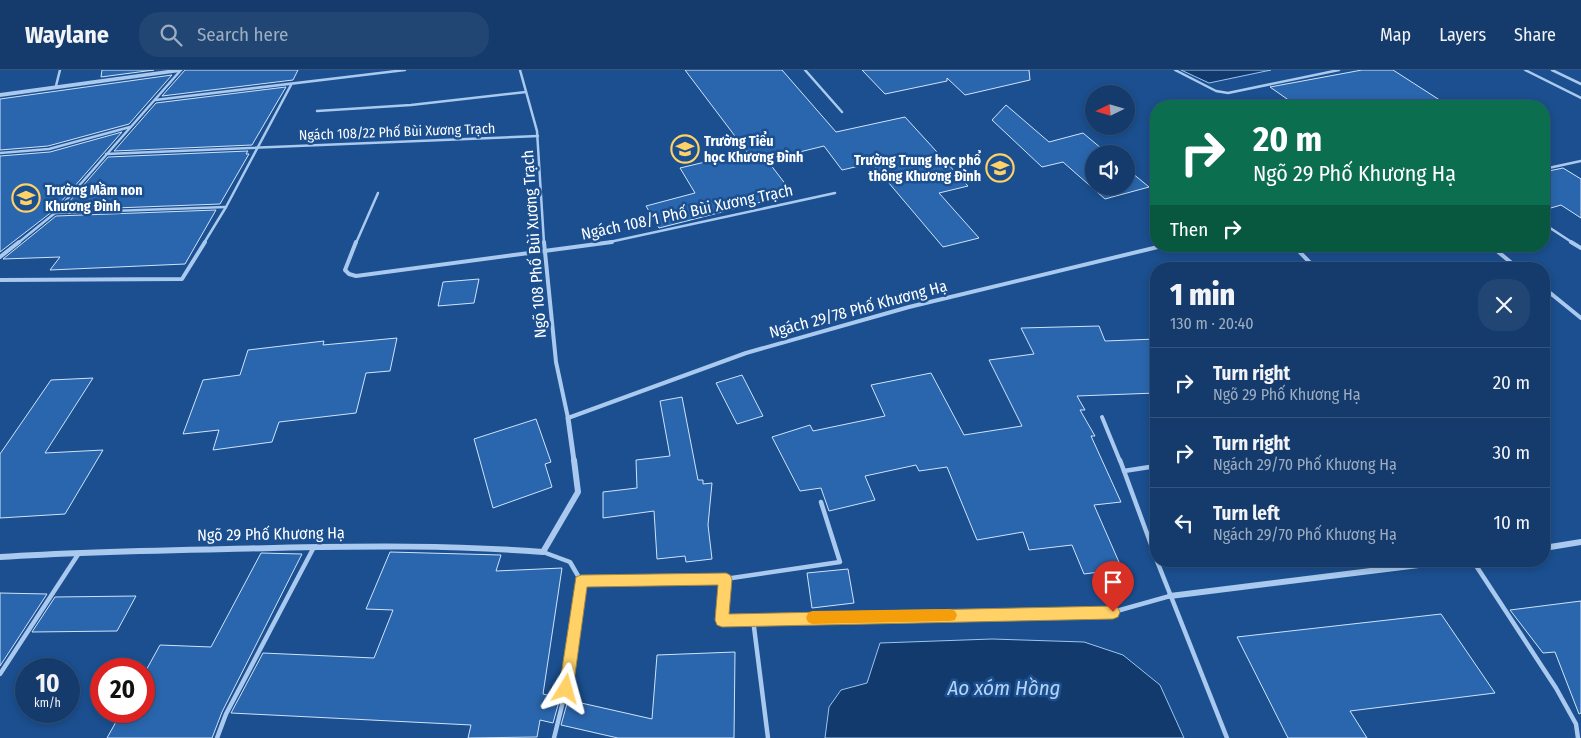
<!DOCTYPE html>
<meta charset="utf-8">
<style>
:root{--surface:#143b6b;--page:#214673;--text:#f1f3f6;--muted:#9dadc1;--line:#33557e}
body{margin:0;font-family:"Fira Sans Condensed",sans-serif;background:var(--page);color:var(--text);height:100vh;display:flex;flex-direction:column;font-size:19px;white-space:nowrap}
*{box-sizing:border-box;margin:0}
p{font-size:16px;color:var(--muted)}
.icon{flex:none;width:28px;height:28px;fill:none;stroke:currentColor;stroke-width:2;stroke-linecap:round;stroke-linejoin:round}
.map{position:relative;flex:1;overflow:hidden}
.sheet{position:absolute;left:1150px;top:192px;width:400px;height:305px;display:flex;flex-direction:column;background:var(--surface);border-radius:20px;box-shadow:0 2px 8px #0003,0 0 0 1px var(--line)}
.sheet>*{flex:none}
.top-card{position:absolute;left:1150px;top:30px;width:400px;height:152px;border-radius:20px;box-shadow:0 2px 8px #0003,0 0 0 1px var(--line);background:#0b6e4f;color:#fff;overflow:hidden}
.needle{width:32px;rotate:265deg}
.controls{position:absolute;left:1085px;top:15px;display:grid;gap:10px}
.controls a{display:grid;place-items:center;width:50px;height:50px;border-radius:50%;background:var(--surface);box-shadow:0 2px 8px #0003,0 0 0 1px var(--line);font-size:25px}
.speed{position:absolute;left:15px;top:588px;display:flex;gap:10px;font-size:25px;font-weight:700;text-align:center}
.speed>*{display:grid;place-content:center;width:65px;height:65px;border-radius:50%;background:var(--surface);box-shadow:0 2px 8px #0003,0 0 0 1px var(--line);line-height:1}
.speed small{font-size:12px;font-weight:400}
.speed .limit{border:8px solid #d22;background:#fff;color:#111}
.pin{position:absolute;display:grid;place-items:center;width:42px;height:42px;color:#fff;margin:-51px -21px;border-radius:50% 50% 50% 0;rotate:-45deg;box-shadow:0 0 5px #0007}
.pin .icon{rotate:45deg}
.me{position:absolute;width:55px;margin:-28px;rotate:8deg;stroke-linejoin:round;filter:drop-shadow(0 0 4px #0008)}
.turn{display:flex;align-items:center;gap:18px;height:105px;padding:0 20px;font-size:22px}
.turn .icon{width:65px;height:65px;stroke-width:2.5}
.turn b{display:block;font-size:35px;line-height:42px}
.then{display:flex;align-items:center;height:48px;padding:0 20px;background:#0003;gap:10px;font-size:19px}
.round{display:grid;place-items:center;flex:none;width:52px;height:52px;border-radius:20px;background:var(--page)}
.headline{display:flex;align-items:center;justify-content:space-between;height:85px;padding:0 20px}
h1{font-size:30px;font-weight:800;line-height:38px}
ul{padding:0;list-style:none}
li{display:flex;align-items:center;gap:15px;height:70px;padding:0 20px;border-top:1px solid var(--line)}
li div{flex:1}
li b{display:block;font-size:19px}
li em{font-style:normal}
header{display:flex;align-items:center;gap:30px;box-sizing:border-box;height:70px;padding:0 25px;background:var(--surface);border-bottom:1px solid var(--line)}
header strong{font-size:24px}
nav{display:flex;gap:28px;margin-inline-start:auto;font-size:18px}
.search{width:350px;height:45px;background:var(--page);display:flex;align-items:center;gap:12px;box-sizing:border-box;padding:0 18px;border-radius:20px;color:var(--muted);font-size:19px}
.map>svg:first-child{display:block}
.water{fill:#123a6d;stroke:#9cc4f0}
.building{fill:#2a66ad;stroke:#cfe3fa}
.lines{fill:none;stroke-linecap:round;stroke-linejoin:round}
.service-far2{stroke:#a9c9ee;stroke-width:2.5}
.service-far1{stroke:#a9c9ee;stroke-width:4}
.service{stroke:#a9c9ee;stroke-width:4.5}
.minor-far1{stroke:#a9c9ee;stroke-width:5}
.minor{stroke:#a9c9ee;stroke-width:6}
.tertiary{fill:#a9c9ee;fill-rule:evenodd}
.route{fill:#ffd166;stroke:#a68842}
.slow{fill:#f59e0b}
.labels{text-anchor:middle;dominant-baseline:central;stroke-width:5;stroke-linejoin:round;paint-order:stroke}
.far-street-label{font-size:14px;fill:#fff;stroke:#1b4f8f}
.far-poi-label{font-size:14px;font-weight:bold;fill:#fff;stroke:#1b4f8f;text-anchor:start}
.street-label{font-size:16px;fill:#fff;stroke:#1b4f8f}
.near-water-label{font-size:21px;font-style:italic;fill:#b5d3f5;stroke:#1b4f8f}
</style>
<header>
<strong>Waylane</strong>
<div class="search"><svg class="icon" aria-label="search" viewBox="0 0 24 24"><circle cx="10" cy="10" r="6"/><path d="M15 15l6 6"/></svg>Search here</div>
<nav><a>Map</a><a>Layers</a><a>Share</a></nav>
</header>
<div class="map">
<svg width="1581" height="668" viewBox="0 0 1581 668">
<rect width="100%" height="100%" fill="#1b4f8f"/>
<g class="water">
<path d="M1181 0H1271L1209 13Z"/>
<path d="M992 569 1084 572 1123 585 1160 615 1184 668H825L829 637 841 620 867 613 880 573Z"/>
</g>
<g class="building">
<path d="M102 0H154L101 7Z"/>
<path d="M185 0H298L293 10 162 26Z"/>
<path d="M685 0H782L836 62 905 47 968 116 939 123 979 168 943 177 872 93 842 100 824 76 767 90 793 124 659 158 646 136 695 123 680 98 747 82Z"/>
<path d="M862 0H1029L1030 10 965 25 947 8V11L885 24Z"/>
<path d="M1362 0H1393L1449 36H1297L1270 17Z"/>
<path d="M172 5 129 54 48 76 0 80V29Z"/>
<path d="M286 17 252 75 114 81 156 33Z"/>
<path d="M1006 35 1049 72 1083 63 1108 84H1094V116H1126V98L1149 117 1105 129 1063 92 1042 97 992 50Z"/>
<path d="M122 62 53 141 0 182V86L50 82Z"/>
<path d="M248 81 246 84H249L220 134 62 140 108 87Z"/>
<path d="M1563 98 1581 109V148L1561 135 1544 140V102Z"/>
<path d="M216 140 185 194 50 200 60 187 3 189 56 146Z"/>
<path d="M479 209 474 233 438 236 443 212Z"/>
<path d="M1099 256 1105 271 1156 269V323L1077 326 1085 340H1080L1095 366H1091L1121 432 1094 435 1122 499 1084 504 1072 475 1029 480 1023 462 977 470 947 397 919 401 916 395 865 406 875 430 829 441 821 418 800 421 772 367 810 355 813 361 885 346 871 315 931 303 964 365 1022 356 989 290 1034 284 1021 258Z"/>
<path d="M397 268 390 301 366 303 356 343 279 352 272 372 213 380 219 360 183 364 203 310 240 305 248 280 324 271 323 275Z"/>
<path d="M742 305 763 346 737 354 716 313Z"/>
<path d="M93 308 45 383 103 380 65 444 0 448V384L51 310Z"/>
<path d="M682 327 698 410H703V414L712 413 708 455 712 489 686 492 685 486 657 489 654 441 603 448V422L637 418 636 390 670 386 660 331Z"/>
<path d="M536 349 551 392 545 394 552 417 493 438 474 369Z"/>
<path d="M390 482 501 485 496 501 562 498 543 624 560 628 553 653 540 650 537 667 468 668 471 655 231 643 263 583 374 588 393 540 366 539Z"/>
<path d="M261 483 302 484 222 642 212 668H107L122 641H144V604L160 575 211 577Z"/>
<path d="M848 499 854 533 812 538 807 503Z"/>
<path d="M0 523 47 524 0 596Z"/>
<path d="M136 526 117 561 32 562 55 527Z"/>
<path d="M1581 531V643L1579 644 1555 582 1543 583 1510 540Z"/>
<path d="M1441 544 1495 623 1350 641 1367 668H1288L1237 567Z"/>
<path d="M735 582 734 668H618L561 655 568 630 652 649 657 585Z"/>
</g>
<g class="lines">
<g class="service-far2">
<path d="M520 0 537 61 544 173"/>
<path d="M805 0 842 42"/>
<path d="M1175 0 1216 21 1228 23 1339 0"/>
<path d="M1525 0 1581 28"/>
<path d="M1552 0 1581 14"/>
<path d="M56 16 60 0"/>
<path d="M155 30 405 0"/>
<path d="M317 41 411 35 526 22"/>
<path d="M0 83 49 79 130 57"/>
<path d="M106 84 538 66"/>
<path d="M1544 99 1581 91"/>
<path d="M55 143 226 137"/>
<path d="M1544 154 1573 173"/>
<path d="M18 173 55 143 181 0"/>
<path d="M204 173 226 137 291 15"/>
<path d="M356 173 378 123"/>
<path d="M605 173 835 123"/>
</g>
<g class="service-far1">
<path d="M356 172 345 200 349 204 356 206 612 172"/>
<path d="M544 172 556 292 568 348 746 283 909 237 1162 176"/>
<path d="M1571 172 1581 178"/>
<path d="M1294 176 1316 199"/>
<path d="M1491 176 1519 199"/>
<path d="M0 187 19 172"/>
<path d="M0 210 182 209 205 172"/>
<path d="M1544 218 1581 248"/>
<path d="M1102 347 1120 391"/>
</g>
<g class="service">
<path d="M1120 390 1156 488"/>
<path d="M1124 401 1156 396"/>
<path d="M543 482 570 492 581 511 725 509 840 492 821 432"/>
<path d="M1157 491 1227 668"/>
<path d="M1473 491 1556 618 1576 654 1578 668"/>
<path d="M725 509 722 551 1113 542 1170 526"/>
<path d="M753 549 768 668"/>
<path d="M0 604 79 483"/>
<path d="M217 668 226 644 314 477"/>
<path d="M554 668 566 619 581 511"/>
</g>
<path class="minor-far1" d="M568 348 574 391"/>
<g class="minor">
<path d="M1544 478 1581 472"/>
<path d="M0 487C91 481 182 480 273 478 363 476 453 475 543 482L578 422 574 390"/>
<path d="M1170 526 1451 491"/>
</g>
<path class="tertiary" d="M168 0H183L180 2 0 27V23Z"/>
</g>
<path class="route" d="M726 503 730 505 732 509 729 544 1113 536 1118 538 1120 542 1118 547 1113 549 722 557 717 555 715 550 718 515 587 517 573 619 571 624 566 626 561 624 559 619 576 507 581 505Z"/>
<path class="slow" d="M950 539 955 541 957 545 955 550 950 551 812 554 808 552 806 548 808 543 812 541Z"/>
<defs>
<g id="school-ring" transform="scale(1.4375)"><circle r="9.5" fill="#1b4f8f" stroke="#ffd166" stroke-width="1.5"/><path d="M0-5L7-2L0 1L-7-2ZM-4 1L0 2.5L4 1V4Q0 6-4 4Z" fill="#ffd166"/></g>
</defs>
<g fill-rule="evenodd">
<use href="#school-ring" x="685" y="79"/>
<use href="#school-ring" x="1000" y="98"/>
<use href="#school-ring" x="26" y="128"/>
</g>
<g class="labels">
<g class="far-street-label">
<text transform="translate(397 62) rotate(-2)">Ngách 108/22 Phố Bùi Xương Trạch</text>
</g>
<g class="far-poi-label">
<text x="704" y="71">Trường Tiểu<tspan x="704" dy="16">học Khương Đình</tspan></text>
<text x="981" y="90" text-anchor="end">Trường Trung học phổ<tspan x="981" dy="16">thông Khương Đình</tspan></text>
<text x="45" y="120">Trường Mầm non<tspan x="45" dy="16">Khương Đình</tspan></text>
</g>
<g class="street-label">
<text transform="translate(687 142) rotate(-12)">Ngách 108/1 Phố Bùi Xương Trạch</text>
<text transform="translate(534 174) rotate(-94)">Ngõ 108 Phố Bùi Xương Trạch</text>
<text transform="translate(858 239) rotate(-15)">Ngách 29/78 Phố Khương Hạ</text>
<text transform="translate(271 464) rotate(-1)">Ngõ 29 Phố Khương Hạ</text>
</g>
<g class="near-water-label">
<text x="1004" y="618">Ao xóm Hồng</text>
</g>
</g>
</svg>
<div class="controls">
<a><svg class="needle" viewBox="-14 -14 28 28"><path d="M0-13l5 13h-10z" fill="#e53935"/><path d="M0 13l5-13h-10z" fill="#9dadc1"/></svg></a>
<a><svg class="icon" aria-label="sound" viewBox="0 0 24 24"><path d="M4 9h4l5-4v14l-5-4H4zM17 9q2 3 0 6"/></svg></a>
</div>
<div class="speed"><div>10<small>km/h</small></div><div class="limit">20</div></div>
<div class="pin" style="left:1113px;top:542px;background:#d93025"><svg class="icon" aria-label="arrive" viewBox="0 0 24 24"><path d="M6 21V4h12l-3 4 3 4H6"/></svg></div>
<svg class="me" style="left:566px;top:619px" viewBox="-20 -20 40 40"><path d="M0-17L14 15 0 8-14 15z" fill="#ffd166" stroke="#fff" stroke-width="4"/></svg>
<div class="top-card">
<div class="turn"><svg class="icon" aria-label="right" viewBox="0 0 24 24"><path d="M7 20v-9h11M14 6l5 5-5 5"/></svg><div><b>20 m</b>Ngõ 29 Phố Khương Hạ</div></div>
<div class="then">Then<svg class="icon" aria-label="right" viewBox="0 0 24 24"><path d="M7 20v-9h11M14 6l5 5-5 5"/></svg></div>
</div>
<section class="sheet">
<div class="headline"><div><h1>1 min</h1><p>130 m · 20:40</p></div><a class="round"><svg class="icon" aria-label="close" viewBox="0 0 24 24"><path d="M6 6l12 12M18 6L6 18"/></svg></a></div>
<ul>
<li><svg class="icon" aria-label="right" viewBox="0 0 24 24"><path d="M7 20v-9h11M14 6l5 5-5 5"/></svg><div><b>Turn right</b><p>Ngõ 29 Phố Khương Hạ</p></div><em>20 m</em></li>
<li><svg class="icon" aria-label="right" viewBox="0 0 24 24"><path d="M7 20v-9h11M14 6l5 5-5 5"/></svg><div><b>Turn right</b><p>Ngách 29/70 Phố Khương Hạ</p></div><em>30 m</em></li>
<li><svg class="icon" aria-label="left" viewBox="0 0 24 24"><path d="M17 20v-9H6M10 6l-5 5 5 5"/></svg><div><b>Turn left</b><p>Ngách 29/70 Phố Khương Hạ</p></div><em>10 m</em></li>
</ul>
</section>
</div>
